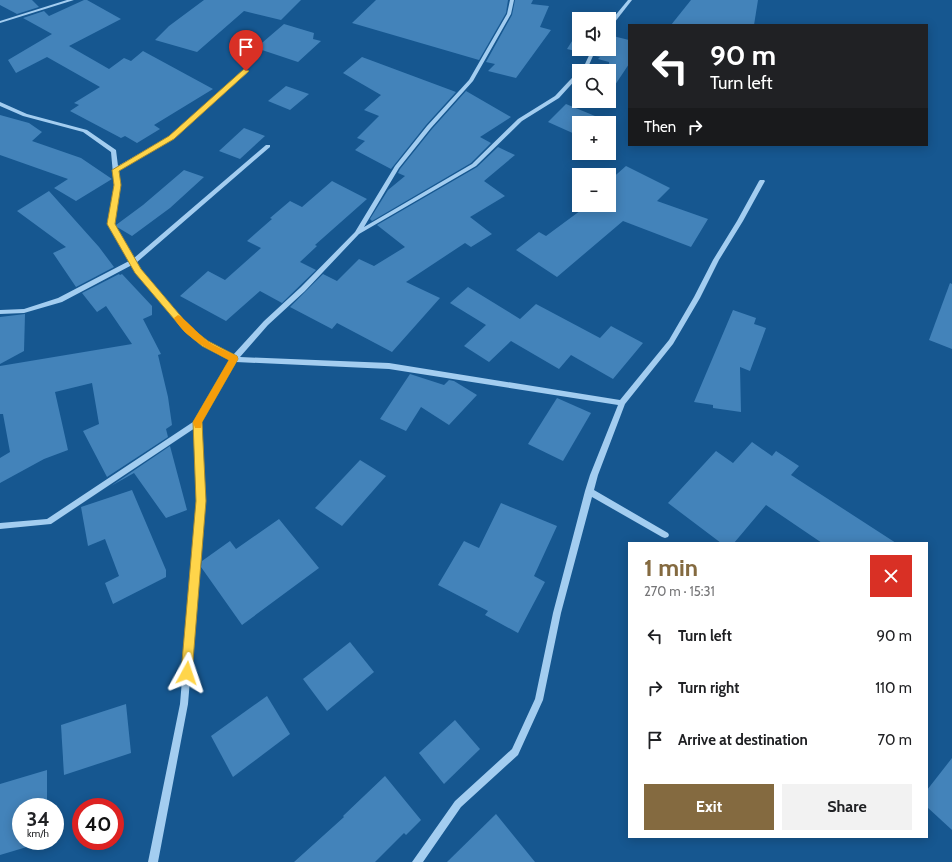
<!DOCTYPE html>
<meta charset="utf-8">
<style>
:root{--surface:#fff;--page:#f2f2f2;--text:#202124;--muted:#757577;--accent:#846a40}
body{margin:0;font-family:Cabin,sans-serif;background:var(--page);color:var(--text);height:100vh;display:flex;flex-direction:column;font-size:15px;white-space:nowrap}
*{box-sizing:border-box;margin:0}
p{font-size:13px;color:var(--muted)}
.icon{flex:none;width:22px;height:22px;fill:none;stroke:currentColor;stroke-width:2;stroke-linecap:round;stroke-linejoin:round}
.map{position:relative;flex:1;overflow:hidden}
.details{position:absolute;left:628px;top:542px;width:300px;height:296px;display:flex;flex-direction:column;background:var(--surface);border-radius:0px;box-shadow:0 2px 10px #0003}
.details>*{flex:none}
.top-card{position:absolute;left:628px;top:24px;width:300px;height:122px;border-radius:0px;box-shadow:0 2px 10px #0003;background:#202124;color:#fff;overflow:hidden}
.fabs{position:absolute;left:572px;top:12px;display:grid;gap:8px}
.fabs a{display:grid;place-items:center;width:44px;height:44px;border-radius:0px;background:var(--surface);box-shadow:0 2px 10px #0003;font-size:20px}
.speed{position:absolute;left:12px;top:798px;display:flex;gap:8px;font-size:20px;font-weight:700;text-align:center}
.speed>*{display:grid;place-content:center;width:52px;height:52px;border-radius:50%;background:var(--surface);box-shadow:0 2px 10px #0003;line-height:1}
.speed small{font-size:10px;font-weight:400}
.speed .limit{border:6px solid #d22;background:#fff;color:#111}
.pin{position:absolute;display:grid;place-items:center;width:34px;height:34px;color:#fff;margin:-41px -17px;border-radius:50% 50% 50% 0;rotate:-45deg;box-shadow:0 0 4px #0007}
.pin .icon{rotate:45deg}
.me{position:absolute;width:44px;margin:-22px;rotate:5deg;stroke-linejoin:round;filter:drop-shadow(0 0 3px #0008)}
.turn{display:flex;align-items:center;gap:14px;height:84px;padding:0 16px;font-size:18px}
.turn .icon{width:52px;height:52px;stroke-width:2.5}
.turn b{display:block;font-size:28px;line-height:34px}
.then{display:flex;align-items:center;height:38px;padding:0 16px;background:#0003;gap:8px;font-size:15px}
.round{display:grid;place-items:center;flex:none;width:42px;height:42px;border-radius:0px;background:var(--page)}
.overview{display:flex;align-items:center;justify-content:space-between;height:68px;padding:0 16px}
h1{font-size:24px;font-weight:700;line-height:30px;color:var(--accent)}
.button{display:flex;gap:8px;margin-top:auto;padding:8px 16px}
.button a{flex:1;height:46px;border-radius:0px;background:var(--accent);color:#fff;font-size:16px;font-weight:700;line-height:46px;text-align:center}
.button a+a{background:var(--page);color:var(--text)}
ul{padding:0;list-style:none}
li{display:flex;align-items:center;gap:12px;height:52px;padding:0 16px}
li div{flex:1}
li b{display:block;font-size:15px}
li em{font-style:normal}
.map>svg:first-child{display:block}
.building{fill:#4383ba}
.lines{fill:none;stroke-linecap:round;stroke-linejoin:round}
.minor{fill:#a3cdf0;fill-rule:evenodd}
.route{fill:#ffd54a;stroke:#a68a30}
.slow{fill:#f59e0b}
</style>
<div class="map">
<svg width="952" height="862" viewBox="0 0 952 862">
<rect width="100%" height="100%" fill="#165790"/>
<g class="building">
<path d="M0 0H32L39 7 17 14 0 5Z"/>
<path d="M84 0H87L121 19 69 46 109 69 124 58 131 61 143 51 213 89 154 125 160 129 137 143 125 136 121 138 70 111 79 105 74 103 100 87 47 57 16 73 8 60 52 34 23 18 44 11 49 16Z"/>
<path d="M204 0H301L281 20 244 11 197 52 155 40 169 26Z"/>
<path d="M376 0H508L506 13 479 60 352 23Z"/>
<path d="M515 0H533L531 4 549 6 540 27 551 30 516 78 488 71 495 64 486 62 512 15Z"/>
<path d="M691 0H758L754 25H671Z"/>
<path d="M284 24 314 33 313 39 321 41 298 62 256 48Z"/>
<path d="M579 30V49H590L588 54 567 49Z"/>
<path d="M609 35 629 40V64L609 94V62L598 59 600 57 595 56 597 49H609Z"/>
<path d="M362 57 456 92 426 125 391 169 355 150 365 141 357 138 379 116 364 110 381 95 343 73Z"/>
<path d="M286 86 309 94 290 110 268 101Z"/>
<path d="M466 91 511 117 480 137 491 143 471 163 372 221 370 219 388 190 405 176 398 173 400 169 432 129Z"/>
<path d="M566 104 595 116 588 123H579V133L577 135 548 122Z"/>
<path d="M0 115 29 123 42 132 32 141 81 158 112 179 76 201 54 188 68 179 0 155Z"/>
<path d="M244 128 265 136 240 159 219 151Z"/>
<path d="M498 147 515 155 484 181 505 196 470 217 492 234 471 247 465 243 406 282 440 298 392 352 337 323 332 329 290 307 323 274 337 281 359 259 374 266 405 247 377 225 477 167Z"/>
<path d="M626 166 670 188 657 201 708 219 691 247 623 221 557 277 516 250 539 232 546 236 588 205H609V181Z"/>
<path d="M184 170 204 177 170 208 132 236 117 227 116 225 143 205Z"/>
<path d="M332 181 367 199 315 245 317 246 300 262 316 270 282 303 260 291 226 321 180 296 208 271 225 280 261 248 247 241 272 219 270 218 290 201 302 207Z"/>
<path d="M49 191 99 247 114 267 76 287 53 253 66 247 17 211Z"/>
<path d="M119 274 120 275 122 274 152 306V315L143 319 161 354 158 355 168 397 172 425 166 429 168 437 107 477 83 431 99 424 92 383 55 392 68 450 44 459 0 483V458L10 452 3 414H0V366L132 344 106 306 97 312 82 293Z"/>
<path d="M950 283 952 284V349L929 340Z"/>
<path d="M468 287 520 319 536 304 600 338 611 326 643 343 613 379 571 355 559 369 511 341 489 362 464 346 486 325 450 303Z"/>
<path d="M733 310 756 318 754 324 766 328 750 371 740 367 741 412 713 408V405L694 402Z"/>
<path d="M25 314 24 351 0 364V317Z"/>
<path d="M410 374 444 385 449 380 454 381 477 395 449 425 421 407 406 431 380 419Z"/>
<path d="M557 398 591 413 563 461 528 444Z"/>
<path d="M752 442 772 456 776 451 799 466 791 475 896 543H822L766 505 734 543H721L668 503 716 451 733 463Z"/>
<path d="M170 446 187 510 166 518 134 473 111 486Z"/>
<path d="M360 460 386 476 342 526 315 508Z"/>
<path d="M132 490 166 570V577L113 604 105 583 119 576 105 539 88 546 81 507Z"/>
<path d="M501 503 557 526 534 576 545 582 518 633 485 615 488 611 438 585 464 541 479 548Z"/>
<path d="M279 519 319 568 242 625 201 567 202 561 230 541 236 549Z"/>
<path d="M350 642 374 672 327 711 303 679Z"/>
<path d="M267 696 290 734 233 777 211 736Z"/>
<path d="M126 704 131 753 64 775 61 725Z"/>
<path d="M455 720 480 749 444 784 419 753Z"/>
<path d="M952 758V830L927 807V790Z"/>
<path d="M47 770V807H21V841H47L0 855V784Z"/>
<path d="M385 776 421 820 406 835 404 833 375 862H294L344 817 343 816Z"/>
<path d="M496 814 535 862H447Z"/>
</g>
<g class="lines">
<g class="minor">
<path d="M67 0H74L0 23V21Z"/>
<path d="M510 0H514L511 14 473 81 431 128 399 168 364 227 472 164 518 119 555 96 585 64 592 49H596L589 65 584 71H579V76L559 98 522 121 476 166 359 234 305 291 268 325 240 357 389 363 620 400 669 340 694 297 713 260 737 221 759 181 760 180H764L765 181 743 221 719 260 700 298 673 344 625 404 598 475 594 490 668 533 669 535 668 537 665 538 662 537 592 497 561 613 543 700 518 755 461 807 423 862H412L455 801 512 749 535 699 553 613 585 491 590 475 618 405 389 369 236 362 201 422 205 501 188 704 158 862H148L180 704 197 501 195 428 51 524 0 529V523L47 519 196 420 230 360 203 345 186 331 136 273 132 265 62 302 24 313 0 314V310L24 309 58 298 129 261 108 224 114 185 111 152 83 132 23 116 0 106V102L27 114 87 130 116 150 118 166 170 136 244 70H248V72L174 138 118 171 120 185 114 224 134 258 266 145H270V147L136 263 140 269 190 327 207 341 233 355 264 321 301 287 355 232 395 166 427 126 469 80 507 14Z"/>
<path d="M628 0H632L611 27H609V23Z"/>
</g>
</g>
<path class="route" d="M244 69 249 71 174 139 119 171 121 185 115 224 141 269 190 327 208 341 237 356 238 359 202 422 206 501 192 673 191 677 187 678 183 677 181 673 196 501 193 422 229 360 202 346 185 332 135 273 107 224 114 185 112 170 169 136Z"/>
<path class="slow" d="M178 315C182 316 200 335 206 340 215 347 227 351 237 356L238 359 202 422 201 428H195L193 422 229 360C209 349 186 339 174 318Z"/>
</svg>
<div class="fabs">
<a><svg class="icon" aria-label="sound" viewBox="0 0 24 24"><path d="M4 9h4l5-4v14l-5-4H4zM17 9q2 3 0 6"/></svg></a>
<a><svg class="icon" aria-label="search" viewBox="0 0 24 24"><circle cx="10" cy="10" r="6"/><path d="M15 15l6 6"/></svg></a>
<a>+</a>
<a>−</a>
</div>
<div class="speed"><div>34<small>km/h</small></div><div class="limit">40</div></div>
<div class="pin" style="left:246px;top:71px;background:#d93025"><svg class="icon" aria-label="arrive" viewBox="0 0 24 24"><path d="M6 21V4h12l-3 4 3 4H6"/></svg></div>
<svg class="me" style="left:187px;top:673px" viewBox="-20 -20 40 40"><path d="M0-17L14 15 0 8-14 15z" fill="#ffd54a" stroke="#fff" stroke-width="4"/></svg>
<div class="top-card">
<div class="turn"><svg class="icon" aria-label="left" viewBox="0 0 24 24"><path d="M17 20v-9H6M10 6l-5 5 5 5"/></svg><div><b>90 m</b>Turn left</div></div>
<div class="then">Then<svg class="icon" aria-label="right" viewBox="0 0 24 24"><path d="M7 20v-9h11M14 6l5 5-5 5"/></svg></div>
</div>
<section class="details">
<div class="overview"><div><h1>1 min</h1><p>270 m · 15:31</p></div><a class="round" style="background:#d93025;color:#fff"><svg class="icon" aria-label="close" viewBox="0 0 24 24"><path d="M6 6l12 12M18 6L6 18"/></svg></a></div>
<ul>
<li><svg class="icon" aria-label="left" viewBox="0 0 24 24"><path d="M17 20v-9H6M10 6l-5 5 5 5"/></svg><div><b>Turn left</b></div><em>90 m</em></li>
<li><svg class="icon" aria-label="right" viewBox="0 0 24 24"><path d="M7 20v-9h11M14 6l5 5-5 5"/></svg><div><b>Turn right</b></div><em>110 m</em></li>
<li><svg class="icon" aria-label="arrive" viewBox="0 0 24 24"><path d="M6 21V4h12l-3 4 3 4H6"/></svg><div><b>Arrive at destination</b></div><em>70 m</em></li>
</ul>
<div class="button"><a>Exit</a><a>Share</a></div>
</section>
</div>
